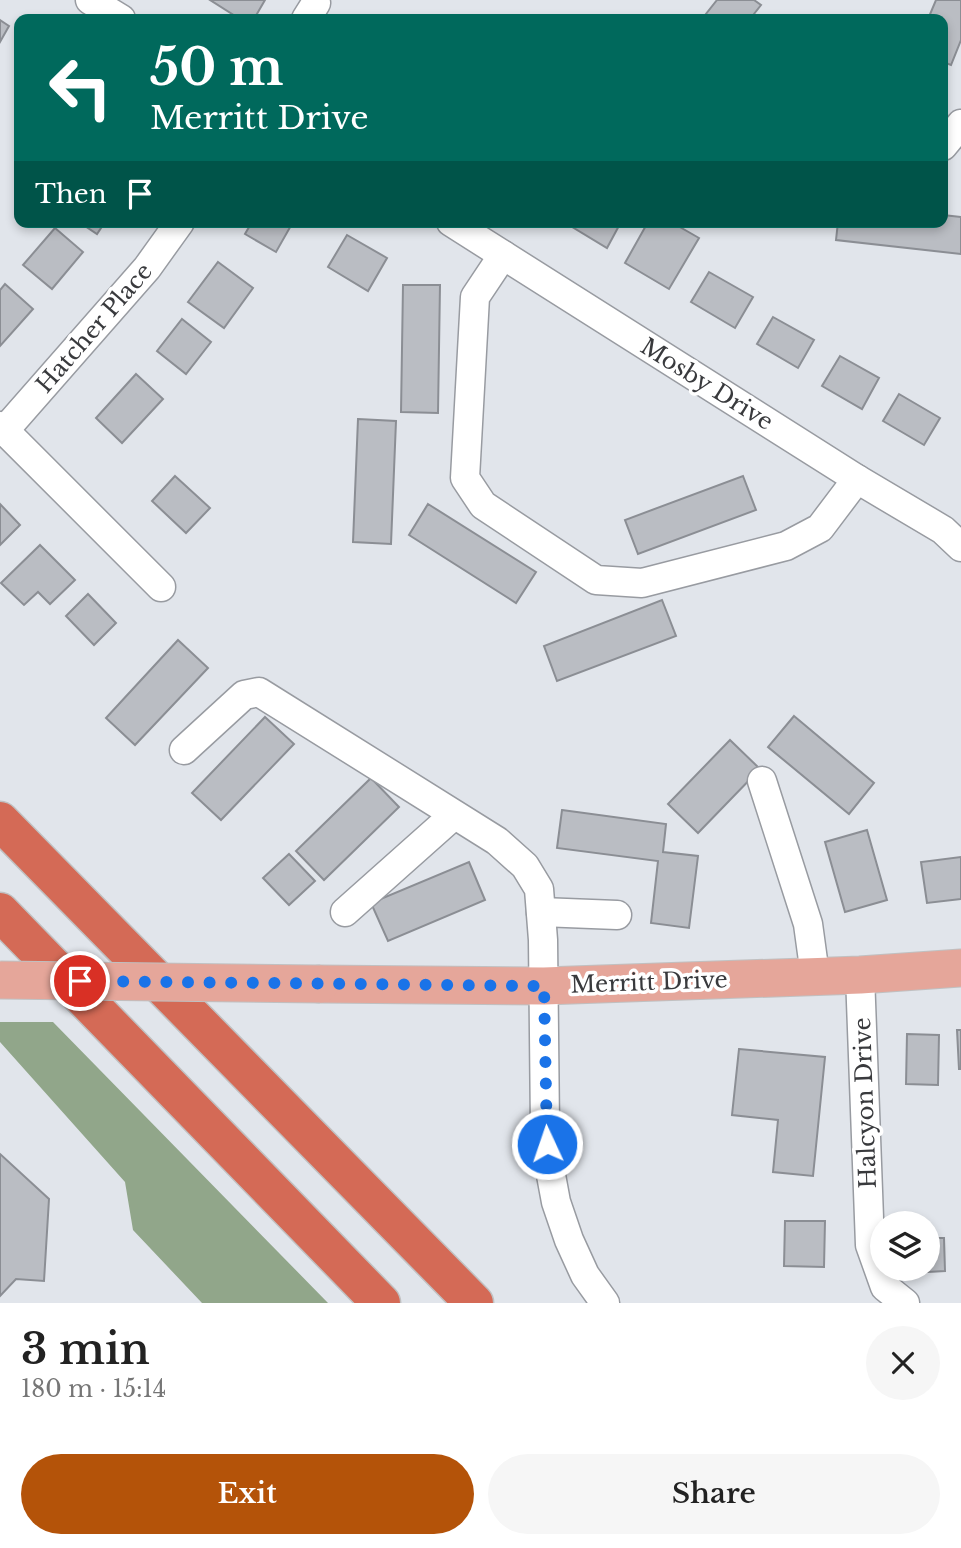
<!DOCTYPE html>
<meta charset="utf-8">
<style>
:root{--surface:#fff;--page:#f6f6f6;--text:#222;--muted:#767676;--accent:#b45309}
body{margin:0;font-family:"Libre Baskerville",serif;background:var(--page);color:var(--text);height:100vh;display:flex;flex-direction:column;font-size:26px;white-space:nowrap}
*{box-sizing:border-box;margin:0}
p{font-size:23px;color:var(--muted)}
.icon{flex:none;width:38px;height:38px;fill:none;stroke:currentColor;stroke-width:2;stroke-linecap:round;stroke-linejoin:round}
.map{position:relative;height:1303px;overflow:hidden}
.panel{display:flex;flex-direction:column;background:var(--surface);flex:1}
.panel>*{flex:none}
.top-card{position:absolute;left:14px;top:14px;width:934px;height:214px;border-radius:14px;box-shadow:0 4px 10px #0003;background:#00695c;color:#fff;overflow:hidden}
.buttons{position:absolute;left:870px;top:1211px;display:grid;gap:14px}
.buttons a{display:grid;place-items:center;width:70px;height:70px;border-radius:50%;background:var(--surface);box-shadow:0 4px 10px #0003;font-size:35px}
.pin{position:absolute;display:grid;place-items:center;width:60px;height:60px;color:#fff;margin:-30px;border:4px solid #fff;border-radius:50%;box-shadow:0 2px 7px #0007}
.me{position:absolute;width:77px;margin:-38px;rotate:357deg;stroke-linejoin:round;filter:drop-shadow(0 0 5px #0008)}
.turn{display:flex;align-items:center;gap:24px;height:147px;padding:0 21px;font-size:32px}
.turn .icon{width:91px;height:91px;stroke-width:2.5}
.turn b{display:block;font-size:49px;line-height:60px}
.then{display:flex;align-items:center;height:66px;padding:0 21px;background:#0003;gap:14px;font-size:26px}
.round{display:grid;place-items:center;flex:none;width:74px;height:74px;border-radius:37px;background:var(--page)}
.headline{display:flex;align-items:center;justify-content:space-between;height:119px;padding:0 21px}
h1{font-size:42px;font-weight:600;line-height:52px}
.action{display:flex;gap:14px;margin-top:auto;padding:14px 21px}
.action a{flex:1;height:80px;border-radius:42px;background:var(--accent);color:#fff;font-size:28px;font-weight:600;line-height:80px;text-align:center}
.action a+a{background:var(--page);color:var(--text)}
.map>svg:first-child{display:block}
.forest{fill:#91a68a}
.building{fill:#babdc3;stroke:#8b8e94;stroke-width:2}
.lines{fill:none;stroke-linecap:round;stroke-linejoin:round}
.minor-casing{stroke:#989ba1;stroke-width:31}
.major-casing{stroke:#c0c0c1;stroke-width:39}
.highway-casing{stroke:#c0c0c1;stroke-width:41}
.minor{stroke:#fff;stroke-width:28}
.major{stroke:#e5a69a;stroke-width:37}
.highway{stroke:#d46a56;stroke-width:38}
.major-bridge-casing{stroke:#c0c0c1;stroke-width:39;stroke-linecap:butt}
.major-bridge{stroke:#e5a69a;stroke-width:37}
.route{stroke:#1a73e8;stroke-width:12;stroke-dasharray:0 21.6}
.labels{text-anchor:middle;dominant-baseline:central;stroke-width:7;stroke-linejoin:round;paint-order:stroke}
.street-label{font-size:23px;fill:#393a3d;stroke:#fff}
</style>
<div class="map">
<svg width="961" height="1303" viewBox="0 0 961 1303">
<rect width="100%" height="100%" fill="#e1e5eb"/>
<path class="forest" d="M0 1022H53L328 1303H202L133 1230 125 1182 0 1042Z"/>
<g class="building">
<path d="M210 0H265L254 19H240Z"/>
<path d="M717 0H754L761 5 750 19H702Z"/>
<path d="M936 0H961V40L951 65 943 62V19H928Z"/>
<path d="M0 20 9 26 0 42Z"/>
<path d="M943 215 961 217V254L836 240 838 222H943Z"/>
<path d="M79 222H105L97 234Z"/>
<path d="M252 222H293L276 252 245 234Z"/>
<path d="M564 222H621L607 248Z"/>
<path d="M648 222H671L699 238 669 289 625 263Z"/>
<path d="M55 228 83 252 52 289 23 265Z"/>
<path d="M347 235 387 258 368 291 328 267Z"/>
<path d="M218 262 253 288 224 328 188 302Z"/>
<path d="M709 272 753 297 735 328 691 302Z"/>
<path d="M5 284 33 309 0 346V290Z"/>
<path d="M403 285H440L438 413 401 412Z"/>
<path d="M773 317 814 340 798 368 757 344Z"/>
<path d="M182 319 211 342 186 374 157 351Z"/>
<path d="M840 356 879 378 862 409 822 386Z"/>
<path d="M136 374 163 399 122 443 96 418Z"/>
<path d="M899 394 940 418 924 445 883 421Z"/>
<path d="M358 419 396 421 391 544 353 542Z"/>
<path d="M175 476 210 508 186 533 152 501Z"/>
<path d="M743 476 756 510 638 554 625 520Z"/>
<path d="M0 504 20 525 0 545Z"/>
<path d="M428 504 536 572 516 603 409 535Z"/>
<path d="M40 545 75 580 50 604 38 592 24 605 1 583Z"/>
<path d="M88 594 116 623 94 645 66 616Z"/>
<path d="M662 600 676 636 557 681 544 646Z"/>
<path d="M178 640 208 668 135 745 106 718Z"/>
<path d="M794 716 874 783 849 814 768 747Z"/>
<path d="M265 717 294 744 221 820 192 793Z"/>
<path d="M730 740 760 769 698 833 668 804Z"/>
<path d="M371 778 399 807 324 880 296 851Z"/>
<path d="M562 810 666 824 663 852 698 856 689 928 651 923 658 861 557 848Z"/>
<path d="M867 830 887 900 845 912 825 842Z"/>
<path d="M289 854 315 881 289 905 263 878Z"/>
<path d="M961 857V899L927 903 921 862Z"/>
<path d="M469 862 485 900 388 941 371 903Z"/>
<path d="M957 1030H961V1069H959Z"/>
<path d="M907 1034 939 1035 938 1085 906 1084Z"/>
<path d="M739 1049 825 1057 813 1176 773 1172 778 1120 732 1115Z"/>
<path d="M0 1154 49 1199 44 1281 16 1279 0 1296Z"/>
<path d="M785 1221H825L824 1267 784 1266Z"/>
<path d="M928 1238H944L945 1271 910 1273V1269H928Z"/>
</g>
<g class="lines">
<g class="minor-casing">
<g id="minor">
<path d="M90 0 121 19"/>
<path d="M306 19 316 3"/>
<path d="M943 146 961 124"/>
<path d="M451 222 857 479 943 530 961 547"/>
<path d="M503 255 475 297 465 478 483 505 596 580 642 583 786 546 820 528 857 479"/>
<path d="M0 426 161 587"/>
<path d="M4 431 147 268 180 222"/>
<path d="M184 750 244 695 259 692 497 841 525 866 539 889 543 940 545 1128 548 1159 556 1202 569 1240 585 1275 605 1303"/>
<path d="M762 781 808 924 815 975"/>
<path d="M345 912 454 815"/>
<path d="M541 912 617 915"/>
<path d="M860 975 870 1245 885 1287 905 1303"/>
</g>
</g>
<g class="major-casing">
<path id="major" d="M320 984 544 986 860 975 961 968"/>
</g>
<g class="highway-casing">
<g id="highway">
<path d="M0 821 474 1303"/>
<path d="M0 912 381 1303"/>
</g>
</g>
<use href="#minor" class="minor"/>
<use href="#major" class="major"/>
<use href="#highway" class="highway"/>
<g class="major-bridge-casing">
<path id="major-bridge" d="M0 980 320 984"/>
</g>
<use href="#major-bridge" class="major-bridge"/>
</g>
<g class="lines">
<path class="route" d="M80 981 544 986 547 1144"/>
</g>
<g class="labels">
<g class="street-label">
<text transform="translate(94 328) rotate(-49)">Hatcher Place</text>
<text transform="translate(707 384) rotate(32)">Mosby Drive</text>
<text transform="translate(649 982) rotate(-2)">Merritt Drive</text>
<text transform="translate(865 1103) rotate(-92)">Halcyon Drive</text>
</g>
</g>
</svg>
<div class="buttons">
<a><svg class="icon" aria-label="layers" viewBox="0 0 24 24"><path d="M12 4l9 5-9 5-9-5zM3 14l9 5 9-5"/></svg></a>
</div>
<div class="pin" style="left:80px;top:981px;background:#d93025"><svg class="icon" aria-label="arrive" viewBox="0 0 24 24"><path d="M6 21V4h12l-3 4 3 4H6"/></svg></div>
<svg class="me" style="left:547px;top:1144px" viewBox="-20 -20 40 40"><circle r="17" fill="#1a73e8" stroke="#fff" stroke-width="3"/><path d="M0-11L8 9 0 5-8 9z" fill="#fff"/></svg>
<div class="top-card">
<div class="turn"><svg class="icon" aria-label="left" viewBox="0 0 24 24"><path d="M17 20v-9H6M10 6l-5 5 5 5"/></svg><div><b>50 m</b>Merritt Drive</div></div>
<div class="then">Then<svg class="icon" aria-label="arrive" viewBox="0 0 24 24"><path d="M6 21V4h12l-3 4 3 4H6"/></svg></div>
</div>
</div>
<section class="panel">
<div class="headline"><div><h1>3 min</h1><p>180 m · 15:14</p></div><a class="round"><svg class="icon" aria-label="close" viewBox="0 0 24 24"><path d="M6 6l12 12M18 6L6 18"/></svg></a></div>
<div class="action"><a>Exit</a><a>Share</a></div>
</section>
